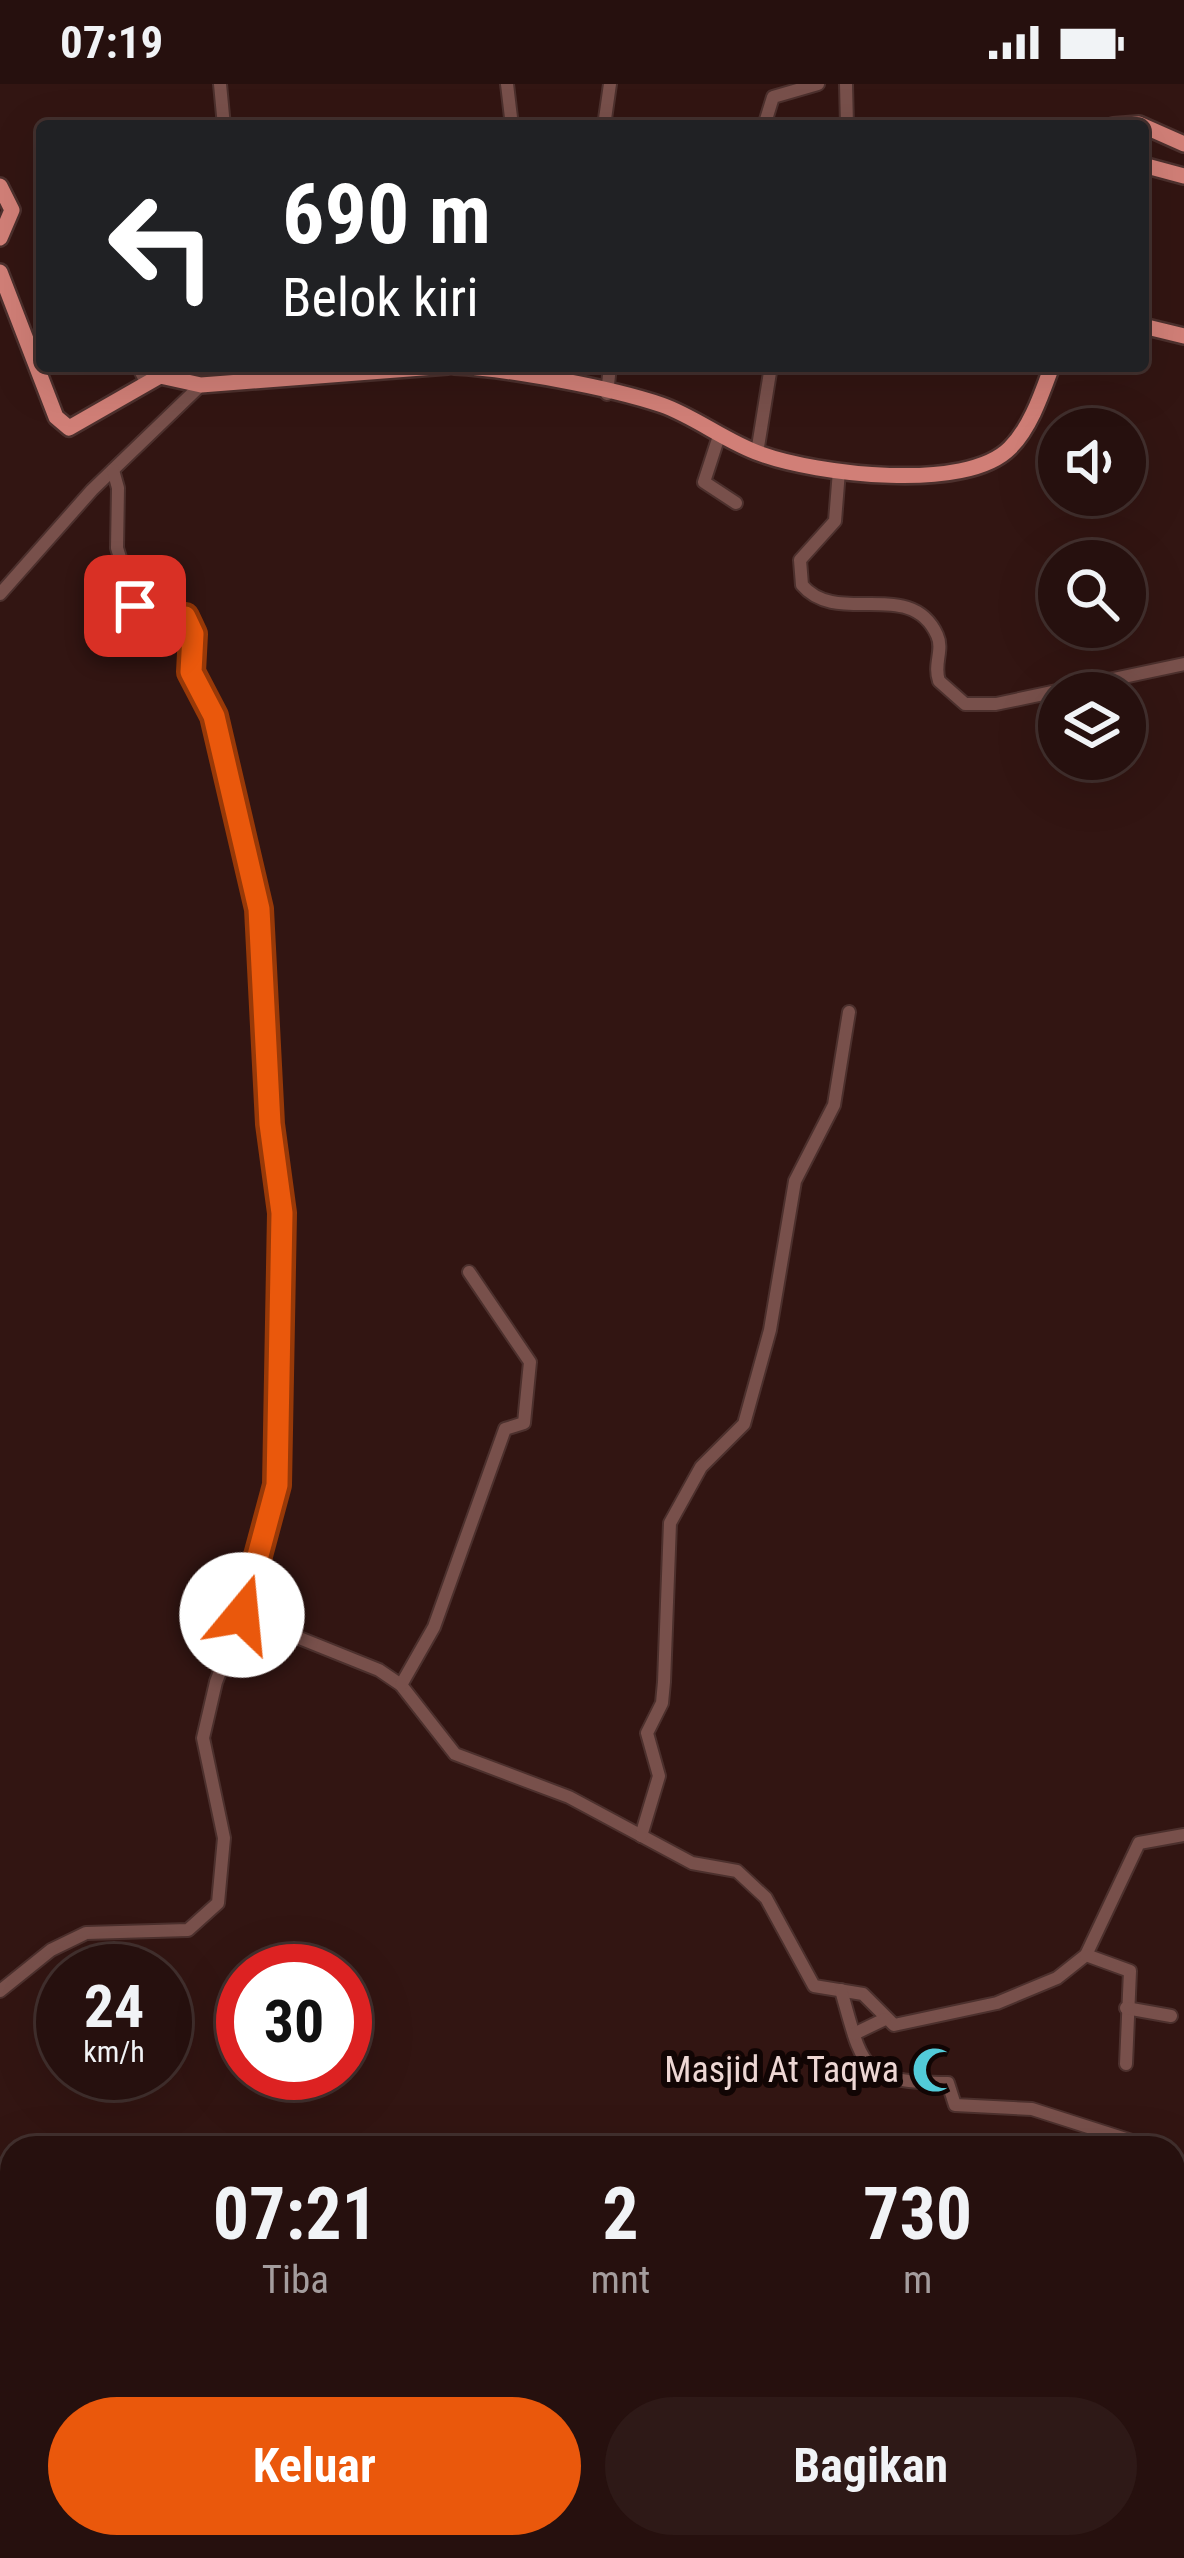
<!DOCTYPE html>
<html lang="id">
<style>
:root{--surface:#26100e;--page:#2e1917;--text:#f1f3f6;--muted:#a49d9e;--line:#42302e;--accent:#ea580c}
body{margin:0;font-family:"Roboto Condensed",sans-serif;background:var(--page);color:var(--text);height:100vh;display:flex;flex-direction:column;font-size:45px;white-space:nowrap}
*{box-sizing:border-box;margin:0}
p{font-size:39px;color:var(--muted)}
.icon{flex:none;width:66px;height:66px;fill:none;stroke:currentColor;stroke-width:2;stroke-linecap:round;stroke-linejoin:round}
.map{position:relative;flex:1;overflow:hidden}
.sheet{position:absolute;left:0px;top:2052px;width:1185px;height:423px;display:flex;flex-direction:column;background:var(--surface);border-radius:36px 36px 0 0;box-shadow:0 12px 48px #0002,0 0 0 3px var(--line)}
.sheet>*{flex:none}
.banner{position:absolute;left:36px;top:36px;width:1113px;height:252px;border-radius:12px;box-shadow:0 12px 48px #0002,0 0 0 3px var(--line);background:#202124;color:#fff;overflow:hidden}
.controls{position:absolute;left:1038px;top:324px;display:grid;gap:24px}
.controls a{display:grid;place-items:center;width:108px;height:108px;border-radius:50%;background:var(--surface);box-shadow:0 12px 48px #0002,0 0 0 3px var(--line);font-size:60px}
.speed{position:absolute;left:36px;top:1860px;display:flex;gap:24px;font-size:60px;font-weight:700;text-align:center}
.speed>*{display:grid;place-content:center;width:156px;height:156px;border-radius:50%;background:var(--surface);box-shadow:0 12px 48px #0002,0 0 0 3px var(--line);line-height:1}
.speed small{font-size:30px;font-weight:400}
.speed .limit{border:18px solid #d22;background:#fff;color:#111}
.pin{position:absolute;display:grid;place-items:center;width:102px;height:102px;color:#fff;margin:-51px;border-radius:24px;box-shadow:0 6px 18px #0006}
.me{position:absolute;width:132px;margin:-66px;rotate:17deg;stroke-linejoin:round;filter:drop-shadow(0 0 9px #0008)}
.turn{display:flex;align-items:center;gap:42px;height:252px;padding:0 48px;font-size:54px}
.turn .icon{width:156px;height:156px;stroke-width:2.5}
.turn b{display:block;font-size:84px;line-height:102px}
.eta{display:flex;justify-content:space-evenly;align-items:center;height:204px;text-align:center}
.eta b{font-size:72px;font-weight:700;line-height:84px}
.button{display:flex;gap:24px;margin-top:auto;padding:24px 48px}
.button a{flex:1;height:138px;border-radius:72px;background:var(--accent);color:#fff;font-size:48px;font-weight:700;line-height:138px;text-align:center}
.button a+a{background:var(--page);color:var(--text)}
.status{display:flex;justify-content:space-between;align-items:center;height:84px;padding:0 60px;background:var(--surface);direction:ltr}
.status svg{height:33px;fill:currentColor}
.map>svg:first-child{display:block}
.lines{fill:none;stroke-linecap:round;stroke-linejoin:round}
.minor-casing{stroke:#4c302d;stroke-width:16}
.major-casing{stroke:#4c302d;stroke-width:20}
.minor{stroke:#78504b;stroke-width:12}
.major{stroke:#d17f77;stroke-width:15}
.route-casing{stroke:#983908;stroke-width:30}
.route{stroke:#ea580c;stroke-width:21}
.labels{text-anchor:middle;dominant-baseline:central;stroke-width:12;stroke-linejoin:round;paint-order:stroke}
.poi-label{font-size:36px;fill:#edd7d4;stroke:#110504;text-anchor:end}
</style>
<div class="status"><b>07:19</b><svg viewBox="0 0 49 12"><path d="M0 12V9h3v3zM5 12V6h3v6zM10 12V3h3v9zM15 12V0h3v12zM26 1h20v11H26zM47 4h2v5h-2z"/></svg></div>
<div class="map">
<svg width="1184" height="2474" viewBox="0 0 1184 2474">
<rect width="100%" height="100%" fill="#321512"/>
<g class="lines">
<g class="minor-casing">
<g id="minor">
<path d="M220 0 224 42"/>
<path d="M507 0 512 42"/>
<path d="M846 0 847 42"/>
<path d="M604 42 610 0"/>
<path d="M713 42H728"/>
<path d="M764 42 773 13 818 0"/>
<path d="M138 282 146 298"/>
<path d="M607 310 610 282"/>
<path d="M719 352 704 398 736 419"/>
<path d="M757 369 771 282"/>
<path d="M839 387 835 437 800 476 802 501C837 543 911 493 937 551 944 566 933 580 939 597L965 620H996L1184 580"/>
<path d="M0 510 92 406 201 301"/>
<path d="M242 1531 379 1586 401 1601 455 1670 569 1713 692 1779 737 1787 766 1814 814 1902 863 1910 894 1941 997 1919 1057 1894 1086 1871 1139 1759 1184 1751"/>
<path d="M401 1601 434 1543 505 1345 524 1339 530 1278 469 1188"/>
<path d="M641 1752 659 1692 647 1649 662 1619 664 1598 670 1439 701 1383 744 1340 770 1246 795 1097 834 1021 849 928"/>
<path d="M1086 1871 1130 1887 1126 1980"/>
<path d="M841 1906C863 1984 860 1998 948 1999L955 2021 1032 2025 1154 2064"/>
<path d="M0 1907 51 1866 86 1849 188 1846 218 1819 224 1754 203 1654 216 1598 250 1510 277 1401 282 1329 276 1245 284 1176 259 825 214 632 191 588 193 550 185 533 149 530 135 522 117 464 118 404 113 386"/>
<path d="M1126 1924 1171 1932"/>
<path d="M854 1950 885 1935"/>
<path d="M1173 2076 1184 2086"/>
<path d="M0 2139 12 2165"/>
<path d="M274 2463 298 2474"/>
<path d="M378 2474 395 2463"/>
</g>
</g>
<g class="major-casing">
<g id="major">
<path d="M1113 42 1139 40 1184 60"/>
<path d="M1143 81 1184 92"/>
<path d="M0 102 12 126 0 154"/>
<path d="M0 188 56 333 69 344 160 292 201 301 448 282"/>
<path d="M1143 242 1184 252"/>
<path d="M454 282C509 285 609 303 662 321 696 333 726 358 761 370 816 390 966 409 1010 364 1031 343 1042 309 1052 282"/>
</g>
</g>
<use href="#minor" class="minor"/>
<use href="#major" class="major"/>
</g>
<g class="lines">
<g class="route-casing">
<path id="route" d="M135 522 149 530 185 533 193 550 191 588 214 632 259 825 270 1040 282 1129 277 1401 242 1531"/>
</g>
<use href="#route" class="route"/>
</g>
<defs>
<g id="mosque-bare" transform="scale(3.6)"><path d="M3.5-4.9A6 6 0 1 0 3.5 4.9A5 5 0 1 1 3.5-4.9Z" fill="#52cbd9" stroke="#110504" stroke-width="2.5" paint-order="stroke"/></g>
</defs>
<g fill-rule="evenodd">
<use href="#mosque-bare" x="935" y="1986"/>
</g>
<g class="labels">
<g class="poi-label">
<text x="899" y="1986">Masjid At Taqwa</text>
</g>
</g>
</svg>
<div class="controls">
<a><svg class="icon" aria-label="sound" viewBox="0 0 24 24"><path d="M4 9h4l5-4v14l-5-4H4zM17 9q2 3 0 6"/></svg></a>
<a><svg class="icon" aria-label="search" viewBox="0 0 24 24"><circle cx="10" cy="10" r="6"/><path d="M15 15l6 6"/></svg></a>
<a><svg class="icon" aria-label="layers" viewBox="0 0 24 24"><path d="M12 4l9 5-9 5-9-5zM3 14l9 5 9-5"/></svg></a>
</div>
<div class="speed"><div>24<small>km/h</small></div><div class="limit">30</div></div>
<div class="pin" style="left:135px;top:522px;background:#d93025"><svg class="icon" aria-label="arrive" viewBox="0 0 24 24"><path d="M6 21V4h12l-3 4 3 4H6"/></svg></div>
<svg class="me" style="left:242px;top:1531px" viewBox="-20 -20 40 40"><circle r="19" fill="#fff"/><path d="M0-13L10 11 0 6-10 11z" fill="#ea580c"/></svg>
<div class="banner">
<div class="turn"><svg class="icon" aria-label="left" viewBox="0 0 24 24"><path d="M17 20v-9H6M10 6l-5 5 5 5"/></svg><div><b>690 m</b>Belok kiri</div></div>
</div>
<section class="sheet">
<div class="eta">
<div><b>07:21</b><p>Tiba</p></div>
<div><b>2</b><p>mnt</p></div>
<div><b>730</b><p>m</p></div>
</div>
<div class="button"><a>Keluar</a><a>Bagikan</a></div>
</section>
</div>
